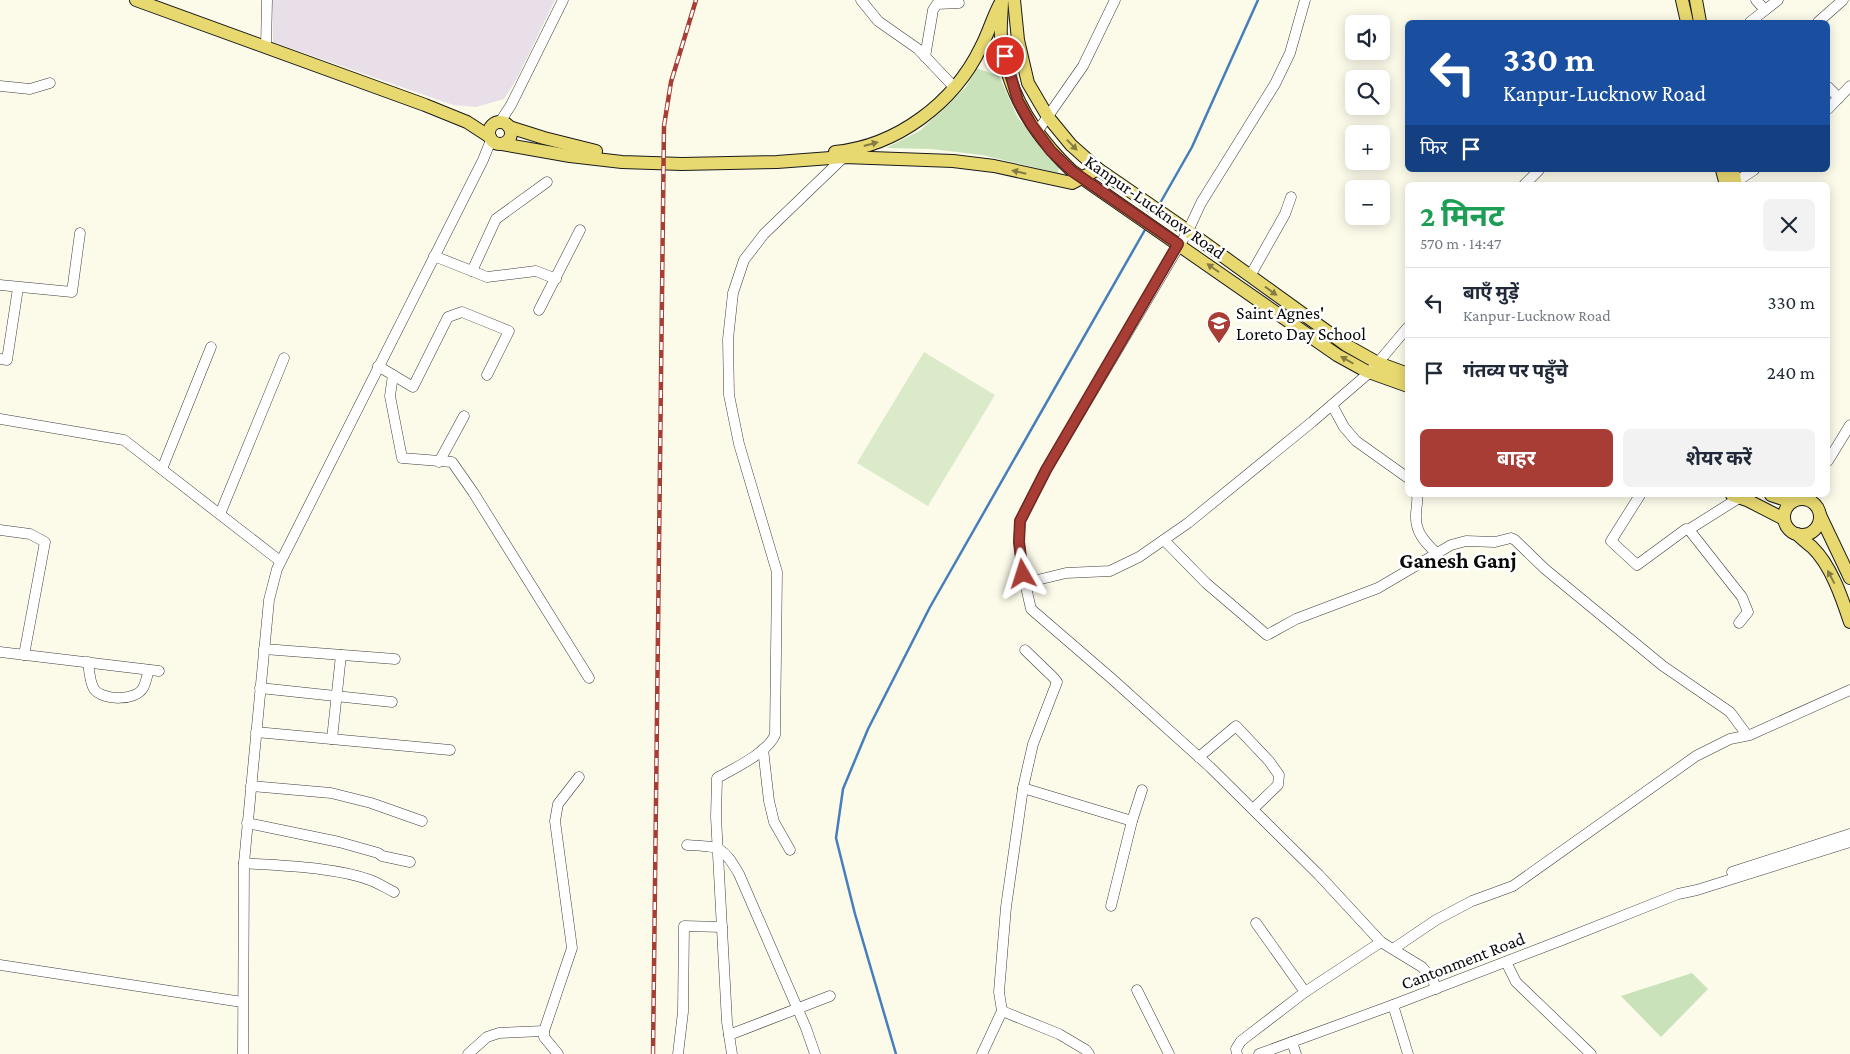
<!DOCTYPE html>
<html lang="hi">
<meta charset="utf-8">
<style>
:root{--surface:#fff;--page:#f2f2f3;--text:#1f2937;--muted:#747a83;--line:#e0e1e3;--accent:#a83d35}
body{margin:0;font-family:"Crimson Pro","Noto Sans Devanagari",serif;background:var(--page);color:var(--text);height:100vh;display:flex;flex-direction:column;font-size:19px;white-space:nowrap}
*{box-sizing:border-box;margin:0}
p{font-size:16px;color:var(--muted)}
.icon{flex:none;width:28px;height:28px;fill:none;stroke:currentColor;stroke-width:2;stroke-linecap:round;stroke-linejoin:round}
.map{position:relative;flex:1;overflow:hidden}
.sheet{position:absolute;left:1405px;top:182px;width:425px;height:315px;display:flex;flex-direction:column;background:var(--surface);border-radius:8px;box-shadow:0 2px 12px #0003}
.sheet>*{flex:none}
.guide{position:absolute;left:1405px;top:20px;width:425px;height:152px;border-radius:8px;box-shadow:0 2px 12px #0003;background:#1a4fa0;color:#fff;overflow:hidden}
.tools{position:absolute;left:1345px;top:15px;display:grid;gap:10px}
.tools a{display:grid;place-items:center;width:45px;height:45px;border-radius:8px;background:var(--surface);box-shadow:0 2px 12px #0003;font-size:25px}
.pin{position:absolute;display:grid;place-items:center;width:42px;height:42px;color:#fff;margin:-21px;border:2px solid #fff;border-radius:50%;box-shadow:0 1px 5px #0007}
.me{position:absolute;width:55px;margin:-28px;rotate:354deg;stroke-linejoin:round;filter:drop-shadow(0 0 4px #0008)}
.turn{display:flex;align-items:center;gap:18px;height:105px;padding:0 15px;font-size:22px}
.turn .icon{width:65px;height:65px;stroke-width:2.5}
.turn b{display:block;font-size:35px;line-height:42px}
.then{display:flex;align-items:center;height:48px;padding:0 15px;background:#0003;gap:10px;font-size:19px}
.round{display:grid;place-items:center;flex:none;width:52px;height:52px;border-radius:8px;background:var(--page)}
.overview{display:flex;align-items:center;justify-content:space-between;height:85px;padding:0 15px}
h1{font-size:30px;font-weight:700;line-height:38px;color:#1e9e55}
.cta{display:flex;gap:10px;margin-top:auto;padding:10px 15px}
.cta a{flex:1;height:58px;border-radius:8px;background:var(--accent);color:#fff;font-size:20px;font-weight:700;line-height:58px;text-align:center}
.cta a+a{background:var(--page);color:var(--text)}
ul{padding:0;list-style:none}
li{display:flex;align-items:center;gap:15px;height:70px;padding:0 15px;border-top:1px solid var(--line)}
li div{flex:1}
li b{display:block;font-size:19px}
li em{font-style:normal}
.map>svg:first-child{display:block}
.industrial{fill:#e8dfe8}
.green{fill:#c9e2b9}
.pitch{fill:#dbeac9}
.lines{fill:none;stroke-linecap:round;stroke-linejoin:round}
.stream{stroke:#457ebb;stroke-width:2.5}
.minor-casing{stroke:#3d3d3d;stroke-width:11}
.major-casing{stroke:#1b1b1b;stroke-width:14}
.minor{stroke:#fff;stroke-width:10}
.major{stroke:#e7d870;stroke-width:12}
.rail-casing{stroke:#a83d35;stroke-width:4.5}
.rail{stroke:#fff;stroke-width:2.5;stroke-dasharray:8;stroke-linecap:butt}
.oneway{fill:#847b42}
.route-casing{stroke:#6d2822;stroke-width:12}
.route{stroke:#a83d35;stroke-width:9}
.labels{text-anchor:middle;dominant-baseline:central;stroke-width:5;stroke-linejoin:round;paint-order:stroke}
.street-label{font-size:18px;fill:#0a0a0a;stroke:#fff}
.poi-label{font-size:18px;fill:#0a0a0a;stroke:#fff;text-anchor:start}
.district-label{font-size:22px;font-weight:bold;fill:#0a0a0a;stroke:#fff}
</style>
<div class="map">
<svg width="1850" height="1054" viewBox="0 0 1850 1054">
<rect width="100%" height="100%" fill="#fcfbea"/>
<path class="industrial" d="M272 0H555L516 80 504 99 476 107 453 105 273 42Z"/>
<g class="green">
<path d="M976 68 999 76 1018 118 1059 167 1058 173 982 155 931 149 886 148 921 130 966 87Z"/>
<path d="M1692 973 1708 989 1661 1037 1621 996Z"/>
</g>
<path class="pitch" d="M924 352 995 395 928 506 857 463Z"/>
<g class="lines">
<g class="stream">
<path d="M1159 205 1192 147 1258 0"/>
<path d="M896 1054 855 914 836 838 843 789 868 729 930 607 1146 228"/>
</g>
<g class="minor-casing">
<g id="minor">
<path d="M861 0 878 21 918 49 954 87"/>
<path d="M1305 0 1290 53 1275 84 1201 203 1188 231 1046 470 1020 521 1019 542 1023 574 1031 609 1111 678 1210 767 1319 875 1381 942 1422 967 1433 980 1436 989"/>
<path d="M1756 0 1765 10"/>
<path d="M1750 22 1778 0"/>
<path d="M1818 22 1843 0"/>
<path d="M266 47 267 0"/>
<path d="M925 57 933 10 937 4 959 3"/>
<path d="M0 86 30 89 50 83"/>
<path d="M1828 87 1839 98"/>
<path d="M1828 109 1850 86"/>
<path d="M500 122 511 105 563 0"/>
<path d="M1037 132 1083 66 1115 0"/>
<path d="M1524 185 1539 170"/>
<path d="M1731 185 1754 170"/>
<path d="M434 256 487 277 536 271 556 279"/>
<path d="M472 271 496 219 547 182"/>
<path d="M1250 276 1285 214 1291 197"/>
<path d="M0 285 72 292 80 233"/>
<path d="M539 310 580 230"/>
<path d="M0 359 7 360 18 288"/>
<path d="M378 366 413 387 448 317 462 312 509 331 487 375"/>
<path d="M393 375 390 396 402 458 452 462 473 492 589 678"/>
<path d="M1332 405 1344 427 1356 441 1408 478"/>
<path d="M0 419 124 440 280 561"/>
<path d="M1828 461 1850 425"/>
<path d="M439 462 464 416"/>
<path d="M162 469 211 347"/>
<path d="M1417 495C1418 502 1416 508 1416 515 1415 532 1425 542 1436 553"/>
<path d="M1640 495 1611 541 1637 565 1686 529 1690 531 1742 597 1748 612 1739 623"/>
<path d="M220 514 284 358"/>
<path d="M0 530 30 534 45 542 24 655"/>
<path d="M1688 530 1739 498"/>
<path d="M1164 540 1206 583 1267 635 1296 619 1378 588 1451 545 1466 541 1495 542 1511 538 1515 540 1545 569 1663 666 1730 712 1747 735"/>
<path d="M1025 583 1066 573 1110 571 1139 557 1188 523 1312 422 1370 372 1408 327"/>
<path d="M264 649 395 659"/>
<path d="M0 652 159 671"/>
<path d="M88 662C89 670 90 683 94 689 103 701 136 701 143 688 146 683 147 675 149 670"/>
<path d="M260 688 392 702"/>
<path d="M256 732 450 750"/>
<path d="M332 739 341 655"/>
<path d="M763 749 769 801 774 822 790 850"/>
<path d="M1199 757 1236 726 1269 761 1279 775 1278 785 1253 809"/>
<path d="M251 786 331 793 371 803 422 821"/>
<path d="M1023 788 1132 821"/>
<path d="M247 823 339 842 378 853 382 856 410 862"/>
<path d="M687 845C720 847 722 845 739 874L806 1028 815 1054"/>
<path d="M244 863C281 866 336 867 370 880 378 883 386 888 394 892"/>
<path d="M1732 872 1850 834"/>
<path d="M1111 906 1132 821 1142 790"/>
<path d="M1256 923 1305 992"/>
<path d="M1393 949 1436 920 1472 901 1513 886 1696 756 1730 739 1750 735 1850 690"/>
<path d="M1506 962 1516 982 1591 1054"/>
<path d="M0 965 242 1002"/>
<path d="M1137 990 1169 1054"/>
<path d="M1393 1005 1408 1054"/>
<path d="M1002 1011 1059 1034 1086 1050 1089 1054"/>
<path d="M729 1035 830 996"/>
<path d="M1292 1042 1296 1054"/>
<path d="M243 1054 244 863 269 600 277 569 483 160 491 140"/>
<path d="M468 1054 487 1037 499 1033 544 1031"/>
<path d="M558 1054 544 1037V1031L572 948 555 821 558 804 579 777"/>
<path d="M678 1054 683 1012 684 926 722 927"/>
<path d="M732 1054 727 1022 716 817 717 778C735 768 767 753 775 735L777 572 739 444 729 395 728 339 733 293 744 260 764 234 844 157"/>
<path d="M982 1054 1002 1011 999 992 1006 907 1023 788 1033 744 1057 682 1053 677 1025 650"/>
<path d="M1237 1054 1236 1049 1241 1041 1305 992 1381 942"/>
<path d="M1259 1054 1393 1005 1562 940 1678 894 1697 890 1850 842"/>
</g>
</g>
<g class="major-casing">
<g id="major">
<path d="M136 0 425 105 467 122 490 137"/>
<path d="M1002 0C1002 13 1000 26 1001 38 1006 92 1034 135 1072 171L1337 355 1366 371 1408 386"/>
<path d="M1014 0 1018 40 1028 83 1048 117 1071 145 1098 169 1188 231 1346 345 1378 363 1408 374"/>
<path d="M1682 0 1687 22"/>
<path d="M1696 0 1700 22"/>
<circle cx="500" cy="133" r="11"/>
<path d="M509 127 544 138 596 151"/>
<path d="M502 144 570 156 622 162 682 164 777 162 844 157 953 161 994 166 1072 183 1098 169"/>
<path d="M835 152C897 146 954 103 981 47 989 32 993 16 1001 2"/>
<path d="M1722 170 1726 185"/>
<path d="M1733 170 1736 185"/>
<path d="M1732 495 1747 500 1784 519"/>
<path d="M1771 495 1792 502"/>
<circle cx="1802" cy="517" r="18"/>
<path d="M1820 515 1850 578"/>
<path d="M1797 534C1802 539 1807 543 1812 547 1831 565 1842 598 1850 622"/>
</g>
</g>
<use href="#minor" class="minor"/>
<use href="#major" class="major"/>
<g class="rail-casing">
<path id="rail" d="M653 1054 664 126 671 82 696 0"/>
</g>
<use href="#rail" class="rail"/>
</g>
<defs><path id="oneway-solid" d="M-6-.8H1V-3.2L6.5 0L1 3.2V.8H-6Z" transform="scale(1.25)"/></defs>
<g class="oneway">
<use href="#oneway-solid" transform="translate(871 144) rotate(-15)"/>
<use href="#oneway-solid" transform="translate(1072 145) rotate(46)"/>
<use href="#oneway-solid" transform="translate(1019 172) rotate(-167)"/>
<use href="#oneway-solid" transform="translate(1213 268) rotate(-145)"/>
<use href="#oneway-solid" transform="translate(1271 291) rotate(36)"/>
<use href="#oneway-solid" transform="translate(1347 360) rotate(-150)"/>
<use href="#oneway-solid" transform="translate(1831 577) rotate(-118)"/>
</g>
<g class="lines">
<g class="route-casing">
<path id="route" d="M1005 56 1018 101 1031 124 1051 151 1072 171 1178 244 1046 470 1020 521 1019 542 1023 574"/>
</g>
<use href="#route" class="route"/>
</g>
<defs>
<g id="school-pin" transform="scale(1.25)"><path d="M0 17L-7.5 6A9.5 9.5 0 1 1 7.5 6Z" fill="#a83d35" stroke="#fff"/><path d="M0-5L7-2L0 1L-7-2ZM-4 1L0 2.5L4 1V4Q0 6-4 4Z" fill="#fff"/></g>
</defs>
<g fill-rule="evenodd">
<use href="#school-pin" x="1219" y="323"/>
</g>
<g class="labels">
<g class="street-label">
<text transform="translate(1155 207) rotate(35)">Kanpur-Lucknow Road</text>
<text transform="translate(1463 961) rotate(-21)">Cantonment Road</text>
</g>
<g class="poi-label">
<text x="1236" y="313">Saint Agnes'<tspan x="1236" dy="21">Loreto Day School</tspan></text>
</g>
<g class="district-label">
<text x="1458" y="560">Ganesh Ganj</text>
</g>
</g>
</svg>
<div class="tools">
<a><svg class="icon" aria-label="sound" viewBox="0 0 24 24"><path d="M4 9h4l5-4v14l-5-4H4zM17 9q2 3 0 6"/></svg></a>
<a><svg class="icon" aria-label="search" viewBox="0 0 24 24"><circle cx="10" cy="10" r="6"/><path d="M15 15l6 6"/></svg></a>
<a>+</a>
<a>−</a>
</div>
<div class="pin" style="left:1005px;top:56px;background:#d93025"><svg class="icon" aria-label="arrive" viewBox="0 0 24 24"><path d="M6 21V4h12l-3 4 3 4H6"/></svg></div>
<svg class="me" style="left:1023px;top:574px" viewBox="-20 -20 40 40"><path d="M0-17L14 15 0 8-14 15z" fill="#a83d35" stroke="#fff" stroke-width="4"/></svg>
<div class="guide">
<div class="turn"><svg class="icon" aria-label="left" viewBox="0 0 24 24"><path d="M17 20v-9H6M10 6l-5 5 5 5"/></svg><div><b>330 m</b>Kanpur-Lucknow Road</div></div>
<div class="then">फिर<svg class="icon" aria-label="arrive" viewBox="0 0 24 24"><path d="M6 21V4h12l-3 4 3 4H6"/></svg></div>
</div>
<section class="sheet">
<div class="overview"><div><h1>2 मिनट</h1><p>570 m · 14:47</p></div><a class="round"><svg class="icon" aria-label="close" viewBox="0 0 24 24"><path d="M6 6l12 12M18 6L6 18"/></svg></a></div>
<ul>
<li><svg class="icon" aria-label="left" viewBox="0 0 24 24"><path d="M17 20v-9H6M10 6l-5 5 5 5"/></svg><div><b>बाएँ मुड़ें</b><p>Kanpur-Lucknow Road</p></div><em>330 m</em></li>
<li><svg class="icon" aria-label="arrive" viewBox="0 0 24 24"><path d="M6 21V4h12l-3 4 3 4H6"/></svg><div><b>गंतव्य पर पहुँचे</b></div><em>240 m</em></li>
</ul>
<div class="cta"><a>बाहर</a><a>शेयर करें</a></div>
</section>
</div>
